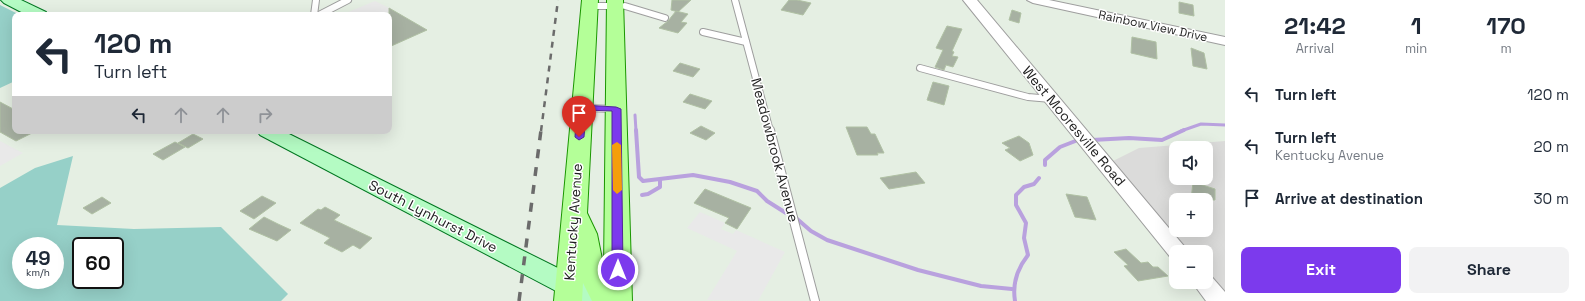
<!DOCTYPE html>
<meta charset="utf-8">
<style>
:root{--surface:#fff;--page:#f2f2f3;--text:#1f2937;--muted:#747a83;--accent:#7c3aed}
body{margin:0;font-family:"Space Grotesk",sans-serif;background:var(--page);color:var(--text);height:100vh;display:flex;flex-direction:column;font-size:15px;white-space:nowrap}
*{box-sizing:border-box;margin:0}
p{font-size:13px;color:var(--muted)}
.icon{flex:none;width:22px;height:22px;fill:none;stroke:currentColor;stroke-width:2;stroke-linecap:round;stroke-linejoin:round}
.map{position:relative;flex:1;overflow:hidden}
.drawer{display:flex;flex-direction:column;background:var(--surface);width:360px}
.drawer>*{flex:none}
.banner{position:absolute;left:12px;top:12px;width:380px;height:122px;border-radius:8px;box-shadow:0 4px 16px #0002;background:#fff;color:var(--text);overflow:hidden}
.tools{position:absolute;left:1169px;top:141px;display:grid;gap:8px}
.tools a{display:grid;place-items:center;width:44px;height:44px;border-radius:8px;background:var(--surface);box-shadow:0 4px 16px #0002;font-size:20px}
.speed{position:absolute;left:12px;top:237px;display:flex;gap:8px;font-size:20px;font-weight:700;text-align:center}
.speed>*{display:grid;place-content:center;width:52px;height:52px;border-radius:50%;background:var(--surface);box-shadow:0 4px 16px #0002;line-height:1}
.speed small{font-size:10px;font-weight:400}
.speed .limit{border:2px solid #111;border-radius:6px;background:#fff;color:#111}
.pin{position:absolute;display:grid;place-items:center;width:34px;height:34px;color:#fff;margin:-41px -17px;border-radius:50% 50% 50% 0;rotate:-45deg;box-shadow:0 0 4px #0007}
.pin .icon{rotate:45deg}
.me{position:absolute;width:44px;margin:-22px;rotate:0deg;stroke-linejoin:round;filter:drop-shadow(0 0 3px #0008)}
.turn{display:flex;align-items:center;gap:14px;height:84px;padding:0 16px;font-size:18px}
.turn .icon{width:52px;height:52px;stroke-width:2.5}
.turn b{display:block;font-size:28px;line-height:34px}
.lanes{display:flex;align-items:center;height:38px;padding:0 16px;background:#0003;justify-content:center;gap:20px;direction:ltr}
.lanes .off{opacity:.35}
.eta{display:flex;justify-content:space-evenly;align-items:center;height:68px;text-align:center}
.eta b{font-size:24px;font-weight:800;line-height:28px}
.cta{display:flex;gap:8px;margin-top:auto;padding:8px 16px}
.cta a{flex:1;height:46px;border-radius:8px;background:var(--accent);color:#fff;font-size:16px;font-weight:800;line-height:46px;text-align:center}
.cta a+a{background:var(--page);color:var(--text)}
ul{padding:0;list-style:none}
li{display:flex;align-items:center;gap:12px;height:52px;padding:0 16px}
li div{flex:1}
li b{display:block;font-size:15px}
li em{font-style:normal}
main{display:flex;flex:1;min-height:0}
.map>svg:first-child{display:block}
.residential{fill:#dbdbda;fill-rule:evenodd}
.forest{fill:#96d0c8;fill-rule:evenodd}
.parking{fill:#e9e9e9}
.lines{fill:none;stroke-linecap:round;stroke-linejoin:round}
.stream-far1{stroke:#b9a1de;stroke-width:3}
.stream{stroke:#b9a1de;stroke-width:4}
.building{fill:#a7b1a2;stroke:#b0c1a4}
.service-far1-casing{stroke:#9e9e9e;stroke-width:8}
.service-casing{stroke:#9e9e9e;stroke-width:10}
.minor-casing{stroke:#9e9e9e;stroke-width:2}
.tertiary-casing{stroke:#9e9e9e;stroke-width:2}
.secondary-casing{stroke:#017721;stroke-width:2}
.primary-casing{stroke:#1a9600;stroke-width:2}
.service-far1{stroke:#fff;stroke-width:6}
.service{stroke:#fff;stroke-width:8}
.minor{fill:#fff;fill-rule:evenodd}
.tertiary{fill:#fff;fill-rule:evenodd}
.secondary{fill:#b4fbc3;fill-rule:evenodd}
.primary{fill:#b4ff98;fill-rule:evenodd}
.rail-far1{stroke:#6b6b6b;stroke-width:2.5;stroke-dasharray:6 6;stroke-linecap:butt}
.rail{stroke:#6b6b6b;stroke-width:3.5;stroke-dasharray:9 9;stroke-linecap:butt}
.route{fill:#7c3aed;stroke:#51269a}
.slow{fill:#f59e0b}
.labels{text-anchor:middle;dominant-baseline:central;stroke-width:3;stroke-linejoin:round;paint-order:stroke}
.far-street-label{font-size:12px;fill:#1d1d1d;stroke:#fff}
.street-label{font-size:14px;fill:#1d1d1d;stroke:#fff}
</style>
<main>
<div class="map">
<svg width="1225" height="301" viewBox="0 0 1225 301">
<rect width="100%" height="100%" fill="#e5efe3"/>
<path class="residential" d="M1225 141V293L1206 271V252H1190L1111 162 1139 148ZM1176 148H1206V178H1176ZM1176 200H1206V230H1176Z"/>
<g class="forest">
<path d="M0 5 20 15H15V81L0 88Z"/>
<path d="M73 156 57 225 134 229 221 227 288 294 281 301H0V188L35 168ZM21 246H55V280H21ZM81 246H115V280H81Z"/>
</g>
<g class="parking">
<path d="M375 1 393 10 382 15H341Z"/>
<path d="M0 141 23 153 0 166Z"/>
<path d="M700 212 725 223 721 229 733 234 736 230 785 252 758 301 707 300 737 251 687 228Z"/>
</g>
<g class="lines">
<g class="stream-far1">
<path d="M635 115 636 131"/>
<path d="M1181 131 1201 124 1225 125"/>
</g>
<g class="stream">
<path d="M636 130 639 177 643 181 693 175 730 182 757 191 767 201 786 213"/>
<path d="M1092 140 1129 138 1162 140 1184 130"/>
<path d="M1045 165V160L1060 147 1078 140"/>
<path d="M642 195 648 194 660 187V180"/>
<path d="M796 218 811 231 827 240 918 270 981 286 1012 289"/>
<path d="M1015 301C1012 283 1017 269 1028 255L1024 238 1026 223 1016 205V195L1024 187 1034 184 1039 178"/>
</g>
</g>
<g class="building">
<path d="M672 0H691L678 12 671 10Z"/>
<path d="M789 0H797L811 3 803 15 781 10Z"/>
<path d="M1179 2 1193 5 1194 16 1179 13Z"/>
<path d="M389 8 427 30 389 47Z"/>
<path d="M1012 10 1021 13 1019 23 1009 20Z"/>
<path d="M676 11 688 14 681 22 687 23 678 33 659 28 668 21Z"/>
<path d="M947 26 962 29 952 51 954 52 952 56 958 57 953 67 946 65 944 70 935 67 943 50 936 48Z"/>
<path d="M1132 37 1156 42 1157 59 1131 53Z"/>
<path d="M1191 48 1204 53 1207 69 1193 66Z"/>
<path d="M680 63 700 69 693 77 673 71Z"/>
<path d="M933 82 949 86 944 105 927 100Z"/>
<path d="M690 94 712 101 705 109 683 102Z"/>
<path d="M0 102 15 110V131H36L16 141 0 132Z"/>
<path d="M701 126 715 133 706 140 690 133Z"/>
<path d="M846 127H867L871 134H875L884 153H877L878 155H857Z"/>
<path d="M193 134 203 139 188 148 178 143Z"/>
<path d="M1019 136 1029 143 1033 155 1020 161 1005 150 1010 148 1002 143Z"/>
<path d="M175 142 185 147 163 160 153 154Z"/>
<path d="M916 172 925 183 889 189 880 178Z"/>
<path d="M1193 182 1215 189V200H1191Z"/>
<path d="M705 189 751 208 737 229 725 223 729 218 694 203Z"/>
<path d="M1066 194 1087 197 1096 220 1075 217Z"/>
<path d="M262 196 276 203 254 219 240 211Z"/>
<path d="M102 197 111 203 92 214 83 208Z"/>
<path d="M325 207 340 215 334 220 372 238 360 249 353 245 342 252 324 243 330 238 300 223 318 209 321 210Z"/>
<path d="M264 217 278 224 291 230 277 241 249 229Z"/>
<path d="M1126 249 1141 263 1148 262 1153 267H1158L1168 276 1138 281 1124 266 1128 265 1114 252Z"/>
</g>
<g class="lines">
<g class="service-far1-casing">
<g id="service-far1">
<path d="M735 0 770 131"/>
<path d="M589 6H615"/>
<path d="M625 6 665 18"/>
<path d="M314 15 316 0"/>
<path d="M319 15 348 0"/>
<path d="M703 32 746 42"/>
<path d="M920 68 1028 97 1051 99"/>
<path d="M584 108 615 109"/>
</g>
</g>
<g class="service-casing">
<path id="service" d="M770 130 815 301"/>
</g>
<g class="minor-casing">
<path id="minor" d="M1027 0H1049L1225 37V45L1033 3Z"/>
</g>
<g class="tertiary-casing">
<g id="tertiary">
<path d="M963 0H977L1189 252H1176V259L1171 258Z"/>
<path d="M1206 274 1211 276 1225 292V301H1206L1192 282H1206Z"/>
</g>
</g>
<g class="secondary-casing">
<g id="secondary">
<path d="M1 0H21L46 12 48 15H27L4 3Z"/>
<path d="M257 131H283L608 293 612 301H575L260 135Z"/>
</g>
</g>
<g class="primary-casing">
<path id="primary" d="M582 0H598L587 213 597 234 604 269 607 0H623L632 301H592L583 283 582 301H554Z"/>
</g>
<use href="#service-far1" class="service-far1"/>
<use href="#service" class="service"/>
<use href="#minor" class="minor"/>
<use href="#tertiary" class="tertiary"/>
<use href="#secondary" class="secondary"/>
<use href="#primary" class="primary"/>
<path class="rail-far1" d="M541 131 558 0"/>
<path class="rail" d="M519 301 541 130"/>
</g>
<path class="route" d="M582 105 616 107 621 109 623 270 618 275 612 270V111L586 110 584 137 579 140 575 137 577 108Z"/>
<path class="slow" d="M617 142 621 145 622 190 617 194 613 190 612 145Z"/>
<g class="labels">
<g class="far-street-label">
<text transform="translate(1153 26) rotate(12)">Rainbow View Drive</text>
</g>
<g class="street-label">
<text transform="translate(1074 126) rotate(50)">West Mooresville Road</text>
<text transform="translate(775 150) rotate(75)">Meadowbrook Avenue</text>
<text transform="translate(433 216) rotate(27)">South Lynhurst Drive</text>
<text transform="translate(573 222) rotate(-86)">Kentucky Avenue</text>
</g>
</g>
</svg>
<div class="tools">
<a><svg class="icon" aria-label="sound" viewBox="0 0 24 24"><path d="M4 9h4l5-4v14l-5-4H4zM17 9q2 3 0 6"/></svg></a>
<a>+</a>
<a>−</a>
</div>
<div class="speed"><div>49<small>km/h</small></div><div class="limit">60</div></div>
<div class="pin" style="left:579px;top:137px;background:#d93025"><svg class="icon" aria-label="arrive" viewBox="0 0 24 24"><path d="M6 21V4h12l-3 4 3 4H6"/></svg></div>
<svg class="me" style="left:618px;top:270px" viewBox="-20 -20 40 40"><circle r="17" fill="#7c3aed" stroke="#fff" stroke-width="3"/><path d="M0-11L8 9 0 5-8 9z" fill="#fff"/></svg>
<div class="banner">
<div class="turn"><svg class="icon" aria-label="left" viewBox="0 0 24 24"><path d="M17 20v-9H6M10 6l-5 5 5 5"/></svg><div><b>120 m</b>Turn left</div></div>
<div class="lanes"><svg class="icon" aria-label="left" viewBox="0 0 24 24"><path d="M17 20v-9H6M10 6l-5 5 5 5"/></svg><svg class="icon off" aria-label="ahead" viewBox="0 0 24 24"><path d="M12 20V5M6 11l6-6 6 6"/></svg><svg class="icon off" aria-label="ahead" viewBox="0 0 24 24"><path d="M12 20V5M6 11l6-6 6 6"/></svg><svg class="icon off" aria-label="right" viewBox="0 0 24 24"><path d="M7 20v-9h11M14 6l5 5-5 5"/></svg></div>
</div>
</div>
<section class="drawer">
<div class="eta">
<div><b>21:42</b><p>Arrival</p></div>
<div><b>1</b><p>min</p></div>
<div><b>170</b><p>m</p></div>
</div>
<ul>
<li><svg class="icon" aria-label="left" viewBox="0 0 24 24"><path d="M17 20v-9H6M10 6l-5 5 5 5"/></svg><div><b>Turn left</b></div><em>120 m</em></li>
<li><svg class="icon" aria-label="left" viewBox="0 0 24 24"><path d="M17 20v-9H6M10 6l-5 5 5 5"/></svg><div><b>Turn left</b><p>Kentucky Avenue</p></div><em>20 m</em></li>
<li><svg class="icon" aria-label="arrive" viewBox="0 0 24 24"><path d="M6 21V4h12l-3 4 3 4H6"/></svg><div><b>Arrive at destination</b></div><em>30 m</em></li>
</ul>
<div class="cta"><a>Exit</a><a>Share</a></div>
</section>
</main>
